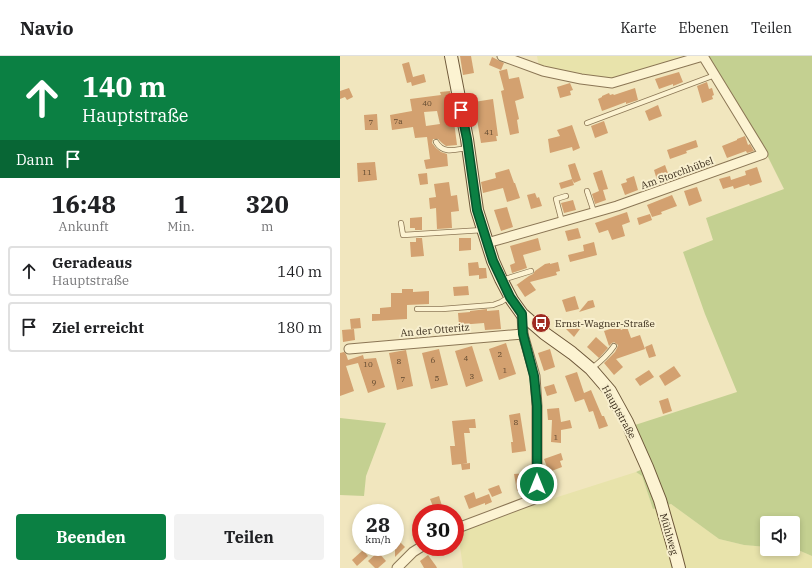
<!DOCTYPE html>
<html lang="de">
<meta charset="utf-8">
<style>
:root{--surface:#fff;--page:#f2f2f2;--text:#202124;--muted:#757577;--line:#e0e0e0;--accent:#0b8043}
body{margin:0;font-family:"IBM Plex Serif",serif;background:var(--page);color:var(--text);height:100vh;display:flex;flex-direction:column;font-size:15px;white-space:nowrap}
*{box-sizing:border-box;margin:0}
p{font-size:13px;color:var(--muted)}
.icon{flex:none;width:22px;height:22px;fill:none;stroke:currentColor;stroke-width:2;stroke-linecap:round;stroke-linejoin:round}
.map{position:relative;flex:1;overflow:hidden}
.sheet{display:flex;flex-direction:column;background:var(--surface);width:340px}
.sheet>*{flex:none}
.top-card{background:#0b8043;color:#fff;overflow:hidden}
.controls{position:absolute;left:420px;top:460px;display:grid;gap:8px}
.controls a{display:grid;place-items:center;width:40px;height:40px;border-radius:4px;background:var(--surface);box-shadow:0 2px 6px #0003;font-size:20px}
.speed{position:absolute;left:12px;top:448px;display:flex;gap:8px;font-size:20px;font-weight:700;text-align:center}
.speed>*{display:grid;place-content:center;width:52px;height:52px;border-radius:50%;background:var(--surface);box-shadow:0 2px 6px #0003;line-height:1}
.speed small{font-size:10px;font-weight:400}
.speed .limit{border:6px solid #d22;background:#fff;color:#111}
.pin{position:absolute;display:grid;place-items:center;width:34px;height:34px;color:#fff;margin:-17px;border-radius:8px;box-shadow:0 2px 6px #0006}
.me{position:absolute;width:44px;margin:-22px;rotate:0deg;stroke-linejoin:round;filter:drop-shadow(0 0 3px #0008)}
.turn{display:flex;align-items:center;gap:14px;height:84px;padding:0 16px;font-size:18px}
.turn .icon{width:52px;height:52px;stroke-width:2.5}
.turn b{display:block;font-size:28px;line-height:34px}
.then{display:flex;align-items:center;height:38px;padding:0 16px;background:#0003;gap:8px;font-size:15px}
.eta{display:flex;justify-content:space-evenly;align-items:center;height:68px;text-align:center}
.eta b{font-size:24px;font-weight:800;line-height:28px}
.primary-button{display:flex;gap:8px;margin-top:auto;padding:8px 16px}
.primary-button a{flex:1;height:46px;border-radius:4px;background:var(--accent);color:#fff;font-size:16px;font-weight:800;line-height:46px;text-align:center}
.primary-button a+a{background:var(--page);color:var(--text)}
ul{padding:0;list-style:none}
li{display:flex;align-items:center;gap:12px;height:50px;margin:0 8px 6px;padding:0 8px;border:2px solid var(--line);border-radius:4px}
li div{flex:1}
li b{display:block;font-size:15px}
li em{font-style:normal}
header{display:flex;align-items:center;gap:24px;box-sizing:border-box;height:56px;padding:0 20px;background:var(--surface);border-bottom:1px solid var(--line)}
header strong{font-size:19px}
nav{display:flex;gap:22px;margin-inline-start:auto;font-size:14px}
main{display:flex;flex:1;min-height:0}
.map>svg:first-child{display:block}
.farmland{fill:#e8e3ab}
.green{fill:#c4d091}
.building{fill:#d3a170;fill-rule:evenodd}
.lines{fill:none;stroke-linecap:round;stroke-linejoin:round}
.lane-casing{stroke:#8b7655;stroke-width:6}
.street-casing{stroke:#8b7655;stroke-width:11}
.secondary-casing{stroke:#6d5739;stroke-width:14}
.lane{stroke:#fcf3d2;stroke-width:4.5}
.street{stroke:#fcf3d2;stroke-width:9}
.secondary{stroke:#fcf3d2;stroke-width:12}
.route-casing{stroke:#07532c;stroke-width:10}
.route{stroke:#0b8043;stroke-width:7}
.labels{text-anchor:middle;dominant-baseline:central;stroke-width:4;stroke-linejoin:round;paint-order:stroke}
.number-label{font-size:8px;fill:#604930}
.street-label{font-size:10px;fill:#392c1b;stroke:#f8efce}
.poi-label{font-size:10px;fill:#392c1b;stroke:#f8efce;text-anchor:start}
</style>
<header>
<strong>Navio</strong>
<nav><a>Karte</a><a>Ebenen</a><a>Teilen</a></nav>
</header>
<main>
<section class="sheet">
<div class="top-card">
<div class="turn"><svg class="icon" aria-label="ahead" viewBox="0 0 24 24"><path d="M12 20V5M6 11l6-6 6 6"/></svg><div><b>140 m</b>Hauptstraße</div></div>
<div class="then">Dann<svg class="icon" aria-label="arrive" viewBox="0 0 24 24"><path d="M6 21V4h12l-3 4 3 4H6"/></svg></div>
</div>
<div class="eta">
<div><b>16:48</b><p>Ankunft</p></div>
<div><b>1</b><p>Min.</p></div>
<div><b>320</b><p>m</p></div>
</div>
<ul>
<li><svg class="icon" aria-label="ahead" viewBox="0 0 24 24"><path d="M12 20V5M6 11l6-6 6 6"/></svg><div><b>Geradeaus</b><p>Hauptstraße</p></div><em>140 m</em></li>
<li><svg class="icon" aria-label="arrive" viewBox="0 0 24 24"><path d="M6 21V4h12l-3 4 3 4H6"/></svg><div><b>Ziel erreicht</b></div><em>180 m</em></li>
</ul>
<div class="primary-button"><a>Beenden</a><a>Teilen</a></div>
</section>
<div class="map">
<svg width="472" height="512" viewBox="0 0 472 512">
<rect width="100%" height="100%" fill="#f1e6be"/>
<g class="farmland">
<path d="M197 0H346L272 25 199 11Z"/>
<path d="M296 416 302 420 313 453 331 448 379 483 404 489 427 491V493L458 494 472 500V512H123L119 483 123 475 202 446Z"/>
</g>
<g class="green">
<path d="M367 0H472V500L458 494 449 493H453V467H427V491L404 489 379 483 331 448 313 453 302 420 296 416 311 409 295 369 397 336 365 258 343 196 373 184 366 162 444 133 425 95Z"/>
<path d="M0 362 46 367 26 420 24 440 0 439Z"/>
</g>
<g class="building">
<path d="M120 0H131L134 17 123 19Z"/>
<path d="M152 1 164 7 161 14 149 9Z"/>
<path d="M69 6 73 21 84 18 86 26 72 30 71 26 67 27 62 8Z"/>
<path d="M167 13 169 23 179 21 184 42 175 45 179 63 177 64 179 77 170 79 161 35 164 34 159 15Z"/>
<path d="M339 16 343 26 333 30V28L319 33 315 23Z"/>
<path d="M367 26 369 33 372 32 374 39 372 40 373 43 362 47 357 30Z"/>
<path d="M230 27 233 34 230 35 231 39 220 42 217 31Z"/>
<path d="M9 32 13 41 7 44 5 41 0 43V35Z"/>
<path d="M295 32 298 44 286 48V46L262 55 258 43 262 41V40L269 37 270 39 273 38 274 39Z"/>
<path d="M110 35 117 89 106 90 102 87 98 83H93L92 87 96 92 101 96 107 98 108 110 86 113 84 104 90 103 87 81 75 82 73 71 52 74 50 59 72 55 70 43 101 39 100 36ZM97 55 100 68 86 70 84 56Z"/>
<path d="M153 43 158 80H156L157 85 141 87 134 46Z"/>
<path d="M318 49 322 60 309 65 305 55Z"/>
<path d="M37 58 38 74H25L24 59Z"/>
<path d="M264 65 268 77 255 82 251 70Z"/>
<path d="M232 69 240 92 233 95 232 91 210 97 208 83 220 80 217 74Z"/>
<path d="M405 80 408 89 410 88 414 95 407 97 406 95 387 102 382 90 397 84V83Z"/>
<path d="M356 84 358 91 346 95 347 97 330 103 327 94Z"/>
<path d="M35 106 37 124 18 126 17 107Z"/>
<path d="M235 107 241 124 234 127 232 123 234 129 221 133 219 127 232 123 228 109Z"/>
<path d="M325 109 329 120 317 124 314 114Z"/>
<path d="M417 111 422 126 410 130 409 128 394 133 393 130 383 133 379 123 390 120 391 124 406 119 405 115Z"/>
<path d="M169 113 174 127H175L180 142 167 146 163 132 143 137 141 126 156 122 155 117Z"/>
<path d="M262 114 268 133 263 134 266 144 255 148 252 138 259 135 253 117Z"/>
<path d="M87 117 88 128 80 129 78 118Z"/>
<path d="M294 120 298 134 285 139 281 128 287 126 286 123Z"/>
<path d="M109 126 111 140 117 139 119 155 111 156 112 172 97 173 96 152 90 153 89 142 96 141 94 128Z"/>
<path d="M357 131 362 145 349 150 344 135Z"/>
<path d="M195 137 197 142 199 141 202 150 191 153 187 139Z"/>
<path d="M332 139 337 150 321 156 322 158 312 161 307 149Z"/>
<path d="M233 144 236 154 224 157 221 147Z"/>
<path d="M167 151 173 171 161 175 154 154Z"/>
<path d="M287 156 290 166 282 169 285 180 272 184 268 174 259 177 255 167Z"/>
<path d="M310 158 312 164 299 169 297 162Z"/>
<path d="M82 161V174H75V172H70V162Z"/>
<path d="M238 172 241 182 228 185 225 175Z"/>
<path d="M76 182H82L84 200 71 201 70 186H76Z"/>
<path d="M119 182H131V194L119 195Z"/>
<path d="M198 182 201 194 183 199 187 212 172 217 170 209 175 207 170 190Z"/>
<path d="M254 186 257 199 230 206 228 199 244 195 243 189Z"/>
<path d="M138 206 139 212H146L147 222 139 223V219L129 220 128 207Z"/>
<path d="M218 206 220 215 216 216 217 219 190 226 196 234 185 241 177 229 175 230 189 220 193 218 195 215 205 208 210 207V208Z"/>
<path d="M128 230 129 239 114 240 113 231Z"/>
<path d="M62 233H73V236L89 235V248L67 249V263L32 265V258H40V252L51 251V237H62Z"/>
<path d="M235 240 239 253 226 256 222 244Z"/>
<path d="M253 244 255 251 239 256 248 245Z"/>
<path d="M147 253V255L159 254 161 273 145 274 144 267 119 269 118 257 130 256V255Z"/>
<path d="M20 262 21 272 11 273 10 263Z"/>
<path d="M231 265 240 273 234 281 225 272Z"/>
<path d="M279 270 281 274 287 271 291 282 300 279 305 293 276 303 283 311 274 319 264 307 275 296 277 292 278 289 274 286 272 287 269 290 264 275Z"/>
<path d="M14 273 15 284 3 286 2 274Z"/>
<path d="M256 281 268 292 259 302 247 291Z"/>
<path d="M166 287 176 318 159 324 149 293Z"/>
<path d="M312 288 316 300 309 302 305 291Z"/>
<path d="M132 290 143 325 126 331 115 295Z"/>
<path d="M99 293 108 329 91 333 82 297Z"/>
<path d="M210 293 215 311 204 315 198 297Z"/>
<path d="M66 294 73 330 57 334 49 297Z"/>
<path d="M4 296 6 298 8 304 23 299 24 303 36 302 45 331 28 337 18 307 6 310 14 335 0 340V297Z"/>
<path d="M334 310 341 320 325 330 319 320Z"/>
<path d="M309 314 314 321 300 330 295 323Z"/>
<path d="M237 316 244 337 251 334 262 360H264L268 370 259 373 253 355 249 356 244 343 235 346 225 320Z"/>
<path d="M214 328 217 337 207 340 204 331Z"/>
<path d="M328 342 332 355 323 358 319 345Z"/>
<path d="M219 352 221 366 230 364 232 372 221 374V387L211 386 212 364H208L207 353Z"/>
<path d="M180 357 186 395 172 397 171 386H173L169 359Z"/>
<path d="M135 363 136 372H129L130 377H124L127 407 122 408 130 407V413L122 414 121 408 112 409 110 390H115L112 365Z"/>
<path d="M221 397 223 404 220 405 222 411 209 416 204 403Z"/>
<path d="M188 417 190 433 177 435 174 418Z"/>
<path d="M159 429 162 437 152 441 148 433Z"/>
<path d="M134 436 136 443 149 438 152 446 145 449V447L129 453 124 440Z"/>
<path d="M99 440 102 450 94 453 90 443Z"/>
<path d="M55 481 65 491 55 501Z"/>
<path d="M23 494 28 500 17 510 12 504Z"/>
<path d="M38 496 46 505 38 512H35L28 505Z"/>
<path d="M88 499 96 510 97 512H84L80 505Z"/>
</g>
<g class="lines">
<g class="lane-casing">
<g id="lane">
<path d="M247 67 375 19"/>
<path d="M96 86C103 98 114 94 127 92"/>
<path d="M247 135 254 156"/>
<path d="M222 166 216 143 226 140"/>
<path d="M61 167 63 179 143 174"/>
<path d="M162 224 191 215"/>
<path d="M77 253H102L153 249 161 246 169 241"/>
<path d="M251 313C260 306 268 299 274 290"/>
</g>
</g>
<g class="street-casing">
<g id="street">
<path d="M147 187 277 150 423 98 363 0 272 27 241 23 203 15 162 0"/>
<path d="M9 293 183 278"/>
<path d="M115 473 197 442V350L195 320 183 278 182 258"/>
<path d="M57 512 73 496 81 491"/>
</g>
</g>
<g class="secondary-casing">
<path id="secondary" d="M111 0 127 83 137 154 153 205 161 223 172 244 182 258 204 277 232 297 251 313 270 335 287 366 307 411 320 444 334 493 339 512"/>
</g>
<use href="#lane" class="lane"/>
<use href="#street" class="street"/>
<use href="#secondary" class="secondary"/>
</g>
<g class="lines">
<g class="route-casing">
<path id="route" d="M121 54 127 83 137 154 153 205 162 224 170 241 182 258 183 278 194 320 197 350V428"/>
</g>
<use href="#route" class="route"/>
</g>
<defs>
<g id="bus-disc" transform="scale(1)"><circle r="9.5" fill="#9f2a20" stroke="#f8efce"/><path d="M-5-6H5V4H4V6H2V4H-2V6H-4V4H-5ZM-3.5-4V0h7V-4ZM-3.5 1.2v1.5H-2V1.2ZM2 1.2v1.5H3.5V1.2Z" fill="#fff"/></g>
</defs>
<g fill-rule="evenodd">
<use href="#bus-disc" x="201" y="267"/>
</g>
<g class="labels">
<g class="number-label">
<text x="87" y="47">40</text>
<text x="58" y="65">7a</text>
<text x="31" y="66">7</text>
<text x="149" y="76">41</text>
<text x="27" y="116">11</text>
<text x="160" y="298">2</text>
<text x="126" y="302">4</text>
<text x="93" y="304">6</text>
<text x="59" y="305">8</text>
<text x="28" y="308">10</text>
<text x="165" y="314">1</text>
<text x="132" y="320">3</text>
<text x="97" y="322">5</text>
<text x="63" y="323">7</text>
<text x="34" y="326">9</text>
<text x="176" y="366">8</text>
<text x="216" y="381">1</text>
</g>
<g class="street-label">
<text transform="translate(337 117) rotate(-20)">Am Storchhübel</text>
<text transform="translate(95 274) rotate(-5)">An der Otteritz</text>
<text transform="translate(279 356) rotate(61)">Hauptstraße</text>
<text transform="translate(329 478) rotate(74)">Mühlweg</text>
</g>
<g class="poi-label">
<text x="215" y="267">Ernst-Wagner-Straße</text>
</g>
</g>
</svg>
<div class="controls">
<a><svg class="icon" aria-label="sound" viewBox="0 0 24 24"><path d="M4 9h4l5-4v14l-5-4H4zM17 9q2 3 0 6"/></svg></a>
</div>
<div class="speed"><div>28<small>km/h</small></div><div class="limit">30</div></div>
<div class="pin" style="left:121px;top:54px;background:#d93025"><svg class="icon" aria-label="arrive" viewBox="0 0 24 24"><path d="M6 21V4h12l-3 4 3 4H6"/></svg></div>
<svg class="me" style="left:197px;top:428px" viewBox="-20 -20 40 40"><circle r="17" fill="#0b8043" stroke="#fff" stroke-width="3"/><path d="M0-11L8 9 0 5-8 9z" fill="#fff"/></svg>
</div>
</main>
